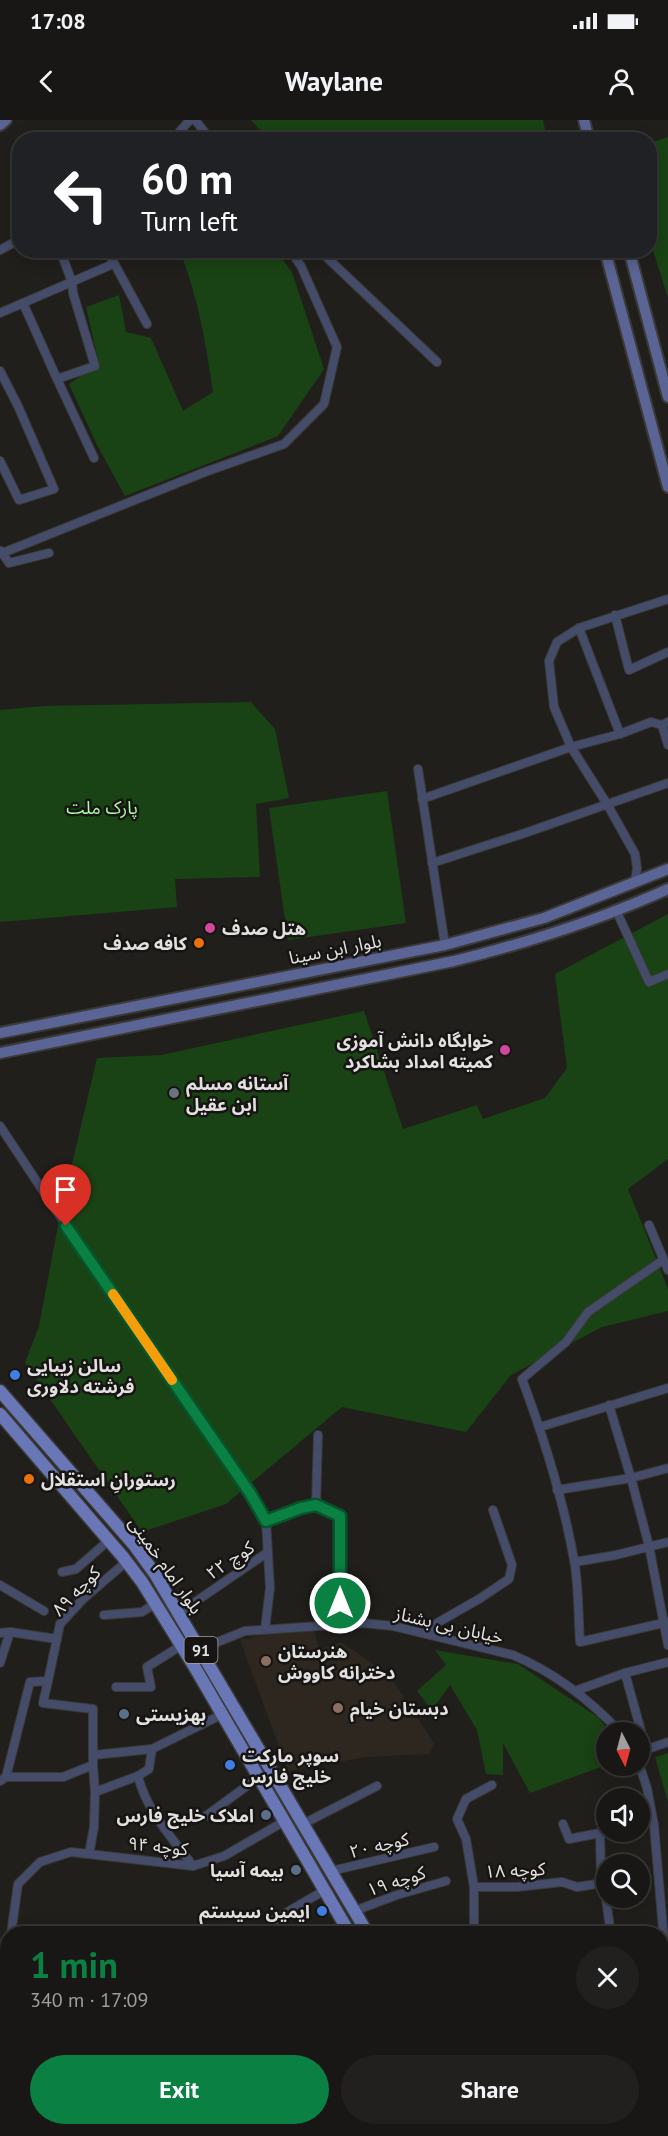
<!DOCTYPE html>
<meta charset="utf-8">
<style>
:root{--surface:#181715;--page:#21201e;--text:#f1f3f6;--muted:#9f9fa0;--line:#363634;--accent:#0b8043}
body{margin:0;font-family:"PT Sans","Noto Sans Arabic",sans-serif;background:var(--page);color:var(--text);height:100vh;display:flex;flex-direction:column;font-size:22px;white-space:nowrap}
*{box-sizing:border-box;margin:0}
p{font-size:20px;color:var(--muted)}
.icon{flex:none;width:33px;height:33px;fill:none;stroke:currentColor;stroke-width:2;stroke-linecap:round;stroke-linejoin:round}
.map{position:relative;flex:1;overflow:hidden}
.details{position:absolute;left:0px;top:1806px;width:669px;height:210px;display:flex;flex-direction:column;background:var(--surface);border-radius:24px 24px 0 0;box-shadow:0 3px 15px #0003,0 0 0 2px var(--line)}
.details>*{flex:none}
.guide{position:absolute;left:12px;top:12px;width:645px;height:126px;border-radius:24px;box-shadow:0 3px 15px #0003,0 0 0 2px var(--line);background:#202124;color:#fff;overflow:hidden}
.needle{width:39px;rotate:174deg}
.controls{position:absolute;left:596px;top:1602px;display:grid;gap:12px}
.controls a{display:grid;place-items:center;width:54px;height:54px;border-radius:50%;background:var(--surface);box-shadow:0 3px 15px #0003,0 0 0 2px var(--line);font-size:30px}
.pin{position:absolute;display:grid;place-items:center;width:51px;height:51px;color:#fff;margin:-62px -26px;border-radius:50% 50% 50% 0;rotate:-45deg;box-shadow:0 0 6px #0007}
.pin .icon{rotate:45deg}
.me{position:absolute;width:66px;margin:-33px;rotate:0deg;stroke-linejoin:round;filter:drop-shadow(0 0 4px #0008)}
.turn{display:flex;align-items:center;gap:21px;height:126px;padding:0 30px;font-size:27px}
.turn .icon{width:78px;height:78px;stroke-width:2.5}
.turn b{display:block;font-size:42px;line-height:51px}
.round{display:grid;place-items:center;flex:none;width:63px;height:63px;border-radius:32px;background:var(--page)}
.overview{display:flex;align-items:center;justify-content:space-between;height:102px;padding:0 30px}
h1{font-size:36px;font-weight:700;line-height:45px;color:var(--accent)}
.action{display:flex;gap:12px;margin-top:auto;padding:12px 30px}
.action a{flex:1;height:69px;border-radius:36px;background:var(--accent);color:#fff;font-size:24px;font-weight:700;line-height:69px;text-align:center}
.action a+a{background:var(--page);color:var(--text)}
.status{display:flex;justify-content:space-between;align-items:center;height:42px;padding:0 30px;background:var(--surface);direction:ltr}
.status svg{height:16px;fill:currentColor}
header{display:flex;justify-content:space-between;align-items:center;height:78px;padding:0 30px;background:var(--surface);font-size:27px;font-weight:700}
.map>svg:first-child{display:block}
.built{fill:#2d2720}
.green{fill:#194314}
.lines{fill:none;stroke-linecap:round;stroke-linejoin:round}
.street-casing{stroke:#3b3a37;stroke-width:10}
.secondary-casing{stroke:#3b3a37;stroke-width:14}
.primary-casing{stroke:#3b3a37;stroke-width:15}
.street{stroke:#454c6a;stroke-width:8}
.secondary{stroke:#5a6495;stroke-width:10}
.primary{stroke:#6a77b6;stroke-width:12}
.route-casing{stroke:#07532c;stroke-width:15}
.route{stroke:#0b8043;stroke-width:10}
.slow{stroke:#f59e0b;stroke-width:10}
.hotel-dot{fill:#d1479c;stroke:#171513;stroke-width:2}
.food-dot{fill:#e8710a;stroke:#171513;stroke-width:2}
.worship-dot{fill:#6b7280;stroke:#171513;stroke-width:2}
.shop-dot{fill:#3f7fe0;stroke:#171513;stroke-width:2}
.education-dot{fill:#8d6e63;stroke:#171513;stroke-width:2}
.service-dot{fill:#5c6f8a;stroke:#171513;stroke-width:2}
.labels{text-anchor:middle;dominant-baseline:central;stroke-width:5;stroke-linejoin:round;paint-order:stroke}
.shield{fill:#171513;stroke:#a5a4a2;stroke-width:1.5}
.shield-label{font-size:16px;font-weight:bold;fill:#e2e1e0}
.park-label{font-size:18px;fill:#abfba0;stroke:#171513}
.poi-label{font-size:18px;font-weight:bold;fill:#e2e1e0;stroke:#171513;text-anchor:start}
.street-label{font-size:18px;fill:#e2e1e0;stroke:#171513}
</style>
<div class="status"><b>17:08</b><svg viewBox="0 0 49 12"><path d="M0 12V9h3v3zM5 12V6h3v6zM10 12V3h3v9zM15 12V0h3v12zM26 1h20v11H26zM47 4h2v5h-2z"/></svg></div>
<header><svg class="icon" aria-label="back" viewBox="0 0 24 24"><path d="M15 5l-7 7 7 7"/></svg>Waylane<svg class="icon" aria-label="person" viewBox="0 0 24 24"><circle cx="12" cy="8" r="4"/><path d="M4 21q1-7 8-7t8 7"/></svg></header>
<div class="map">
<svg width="668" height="2016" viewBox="0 0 668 2016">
<rect width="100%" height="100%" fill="#201f1c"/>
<path class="built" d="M314 1511 319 1529 341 1522 389 1555 434 1623 430 1634 366 1637 288 1651 240 1520 265 1514Z"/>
<g class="green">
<path d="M251 0H543L547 19H269Z"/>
<path d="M668 17V178L650 121V23Z"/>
<path d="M180 131H276L292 152 324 249 278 316 125 376 97 325 69 264 99 244 86 187 119 175 126 212 151 218 183 291 213 272C206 224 198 177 180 131Z"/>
<path d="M251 582 275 609 289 678 256 684 260 757 175 759 177 787 0 802V590L45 586Z"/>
<path d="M387 671 406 803 288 820 269 688Z"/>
<path d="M668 794V1039L628 1069 668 1169V1191L602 1207 511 1255 466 1312 342 1287 226 1384 142 1412 25 1243 39 1206 61 1090 97 938 161 935 364 891 403 1009 477 985 483 999 545 978 567 948 555 854Z"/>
<path d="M435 1530 518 1544 599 1598 609 1612H606V1645L530 1673 503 1623V1655L486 1654 477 1610 450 1565 432 1590 417 1571 446 1545Z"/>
<path d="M668 1633V1682L655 1637Z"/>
</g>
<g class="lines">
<g class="street-casing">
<g id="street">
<path d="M195 0 211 20"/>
<path d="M172 20 190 0"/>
<path d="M0 130 20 119"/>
<path d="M107 130 147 204"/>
<path d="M319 130 437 242"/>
<path d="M23 183 57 259 95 246 73 173 72 162 60 130"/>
<path d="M0 193 113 144"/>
<path d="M0 251 18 286 54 369 19 380 0 341"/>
<path d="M57 259 94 338"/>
<path d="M1 431 9 443 49 433"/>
<path d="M0 434 205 352 284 324 324 284 337 227 301 146 290 130"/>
<path d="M615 495 629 550 668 532"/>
<path d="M579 508 620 614"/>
<path d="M662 605 668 625"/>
<path d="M418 649 445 825"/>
<path d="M422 679 571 627 620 614 651 602 662 605 668 602"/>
<path d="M432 743 525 713 668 663"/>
<path d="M635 761 637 748 635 734 607 684 571 627 554 587 549 541 557 522 579 508 668 479"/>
<path d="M616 790 649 862 668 854"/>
<path d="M0 1006 53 1086 250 1373 266 1401"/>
<path d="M649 1105 668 1150"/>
<path d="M663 1140 588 1192 566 1222 522 1259C544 1318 563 1378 574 1440 579 1466 578 1495 580 1522L668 1502"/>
<path d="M609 1285 631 1358 649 1426 668 1525"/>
<path d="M540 1307 668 1268"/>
<path d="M557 1370 631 1358 668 1348"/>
<path d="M316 1385 340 1396V1504"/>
<path d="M575 1442 616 1435 668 1422"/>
<path d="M62 1452 76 1449 108 1421"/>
<path d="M0 1465 44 1491"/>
<path d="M179 1493 268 1432"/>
<path d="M104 1495 142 1492 156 1483"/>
<path d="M265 1509 270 1468 266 1401 301 1388 316 1385 318 1315"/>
<path d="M0 1513 10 1512"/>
<path d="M432 1514 437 1503 479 1479 509 1459 512 1445 493 1390"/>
<path d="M200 1529 245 1511 363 1503 393 1506 513 1535C553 1552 590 1580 620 1612"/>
<path d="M0 1543 10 1512 57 1519"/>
<path d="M625 1553 646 1629"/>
<path d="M48 1561 60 1504 82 1480 126 1442"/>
<path d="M116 1567H151L147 1547 182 1525"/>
<path d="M575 1571 625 1553 668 1542"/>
<path d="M639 1632 668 1622"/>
<path d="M94 1635 152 1629"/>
<path d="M639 1644 647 1668 654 1705 664 1821 668 1829"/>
<path d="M138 1656C146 1690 172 1718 193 1746"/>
<path d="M6 1657 30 1562 48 1561 43 1583 93 1589V1645"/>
<path d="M0 1661 6 1657H63L93 1645 95 1672 138 1656 149 1649 152 1629 223 1594"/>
<path d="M206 1696 259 1657"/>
<path d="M303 1704 377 1666"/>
<path d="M563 1704 569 1719 600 1713 601 1757 606 1776"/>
<path d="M89 1734 94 1707 95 1672"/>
<path d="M331 1751 434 1727"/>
<path d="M474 1767 466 1719 457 1699 466 1679 492 1665"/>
<path d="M606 1778 610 1809 613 1814"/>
<path d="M354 1791 397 1775 446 1761"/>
<path d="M11 1814 18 1764 40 1742 71 1732 193 1746 224 1736 285 1701"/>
<path d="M279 1814 272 1801 325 1770"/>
<path d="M474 1814V1767H517L562 1762 577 1767 603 1763"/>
<path d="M0 1861 3 1860 8 1834"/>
<path d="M0 1898H8"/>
<path d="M0 1974 8 1976"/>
<path d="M145 2008 148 2016"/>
<path d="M300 2008 301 2016"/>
<path d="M388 2008 390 2016"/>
<path d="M222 2016 232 2008"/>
<path d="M418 2016 433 2008"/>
</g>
</g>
<g class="secondary-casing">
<g id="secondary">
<path d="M584 0 589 20"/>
<path d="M0 5 6 0"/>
<path d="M605 130 668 367"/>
<path d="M629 130 668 277"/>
<path d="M0 913 445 825 544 798 668 749"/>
<path d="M0 933 454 841C527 823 599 800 668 769"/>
<path d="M662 1842 668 1839"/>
<path d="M662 2016 668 1908"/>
</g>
</g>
<g class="primary-casing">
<g id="primary">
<path d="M0 1271 134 1425 155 1454 368 1814"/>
<path d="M0 1294 123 1437 142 1462 194 1546 350 1814"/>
<path d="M465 2008 470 2016"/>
<path d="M483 2008 487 2016"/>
</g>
</g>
<use href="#street" class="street"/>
<use href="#secondary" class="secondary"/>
<use href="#primary" class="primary"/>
</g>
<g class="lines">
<g class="route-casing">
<path id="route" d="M66 1106 250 1373 266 1401 301 1388 316 1385 340 1396V1483"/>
</g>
<use href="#route" class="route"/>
<path class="slow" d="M113 1174 172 1260"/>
</g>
<g class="hotel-dot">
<circle cx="210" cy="808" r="6"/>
<circle cx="505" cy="930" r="6"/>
</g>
<g class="food-dot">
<circle cx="199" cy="823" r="6"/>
<circle cx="29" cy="1359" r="6"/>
</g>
<circle class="worship-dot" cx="174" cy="973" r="6"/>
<g class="shop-dot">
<circle cx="15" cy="1255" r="6"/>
<circle cx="230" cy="1645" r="6"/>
<circle cx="322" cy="1791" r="6"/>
</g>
<g class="education-dot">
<circle cx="266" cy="1541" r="6"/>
<circle cx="338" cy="1588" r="6"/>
</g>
<g class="service-dot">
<circle cx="124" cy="1594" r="6"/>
<circle cx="266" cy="1695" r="6"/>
<circle cx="296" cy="1750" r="6"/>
</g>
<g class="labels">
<rect class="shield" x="184.5" y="1517" width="33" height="26" rx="4.5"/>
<g class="shield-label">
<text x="201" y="1530">91</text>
</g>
<g class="park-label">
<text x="102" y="687">پارک ملت</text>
</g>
<g class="poi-label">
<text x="222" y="808">هتل صدف</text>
<text x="187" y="823" text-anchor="end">کافه صدف</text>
<text x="493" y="920" text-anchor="end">خوابگاه دانش آموزی<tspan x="493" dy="21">کمیته امداد بشاکرد</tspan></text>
<text x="186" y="963">آستانه مسلم<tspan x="186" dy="21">ابن عقیل</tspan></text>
<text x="27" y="1245">سالن زیبایی<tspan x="27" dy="21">فرشته دلاوری</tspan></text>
<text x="41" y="1359">رستورانِ استقلال</text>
<text x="278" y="1531">هنرستان<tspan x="278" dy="21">دخترانه کاووش</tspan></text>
<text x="350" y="1588">دبستان خیام</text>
<text x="136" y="1594">بهزیستی</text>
<text x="242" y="1635">سوپر مارکت<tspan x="242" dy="21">خلیج فارس</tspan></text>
<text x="254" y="1695" text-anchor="end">املاک خلیج فارس</text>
<text x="284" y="1750" text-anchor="end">بیمه آسیا</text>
<text x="310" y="1791" text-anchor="end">ایمین سیستم</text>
</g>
<g class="street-label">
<text transform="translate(335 829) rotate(-11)">بلوار ابن سینا</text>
<text transform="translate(230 1440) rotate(-34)">کوچ ۲۲</text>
<text transform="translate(166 1445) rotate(55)">بلوار امام خمینی</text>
<text transform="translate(76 1471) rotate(-46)">کوچه ۸۹</text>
<text transform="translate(449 1505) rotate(13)">خیابان بی بشناز</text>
<text transform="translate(379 1725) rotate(-13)">کوچه ۲۰</text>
<text transform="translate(158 1726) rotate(6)">کوچه ۹۴</text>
<text transform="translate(515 1750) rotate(-3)">کوچه ۱۸</text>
<text transform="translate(396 1761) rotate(-18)">کوچه ۱۹</text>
</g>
</g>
</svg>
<div class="controls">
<a><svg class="needle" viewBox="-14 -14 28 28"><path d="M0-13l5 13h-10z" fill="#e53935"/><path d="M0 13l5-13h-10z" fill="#9f9fa0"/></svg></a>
<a><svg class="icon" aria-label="sound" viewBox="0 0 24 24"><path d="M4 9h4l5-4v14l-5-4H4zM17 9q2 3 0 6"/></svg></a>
<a><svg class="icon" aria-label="search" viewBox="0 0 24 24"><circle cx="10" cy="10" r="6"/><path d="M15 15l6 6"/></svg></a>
</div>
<div class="pin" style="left:66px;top:1106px;background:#d93025"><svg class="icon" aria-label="arrive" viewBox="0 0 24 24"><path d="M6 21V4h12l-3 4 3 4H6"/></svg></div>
<svg class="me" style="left:340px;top:1483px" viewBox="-20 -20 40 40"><circle r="17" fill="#0b8043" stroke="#fff" stroke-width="3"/><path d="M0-11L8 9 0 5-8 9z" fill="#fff"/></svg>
<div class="guide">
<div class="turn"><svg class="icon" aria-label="left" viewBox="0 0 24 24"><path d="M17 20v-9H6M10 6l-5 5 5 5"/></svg><div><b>60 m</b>Turn left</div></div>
</div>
<section class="details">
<div class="overview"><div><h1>1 min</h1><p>340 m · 17:09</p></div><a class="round"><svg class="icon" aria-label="close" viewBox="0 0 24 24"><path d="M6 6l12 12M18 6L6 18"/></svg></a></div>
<div class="action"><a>Exit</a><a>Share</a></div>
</section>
</div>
